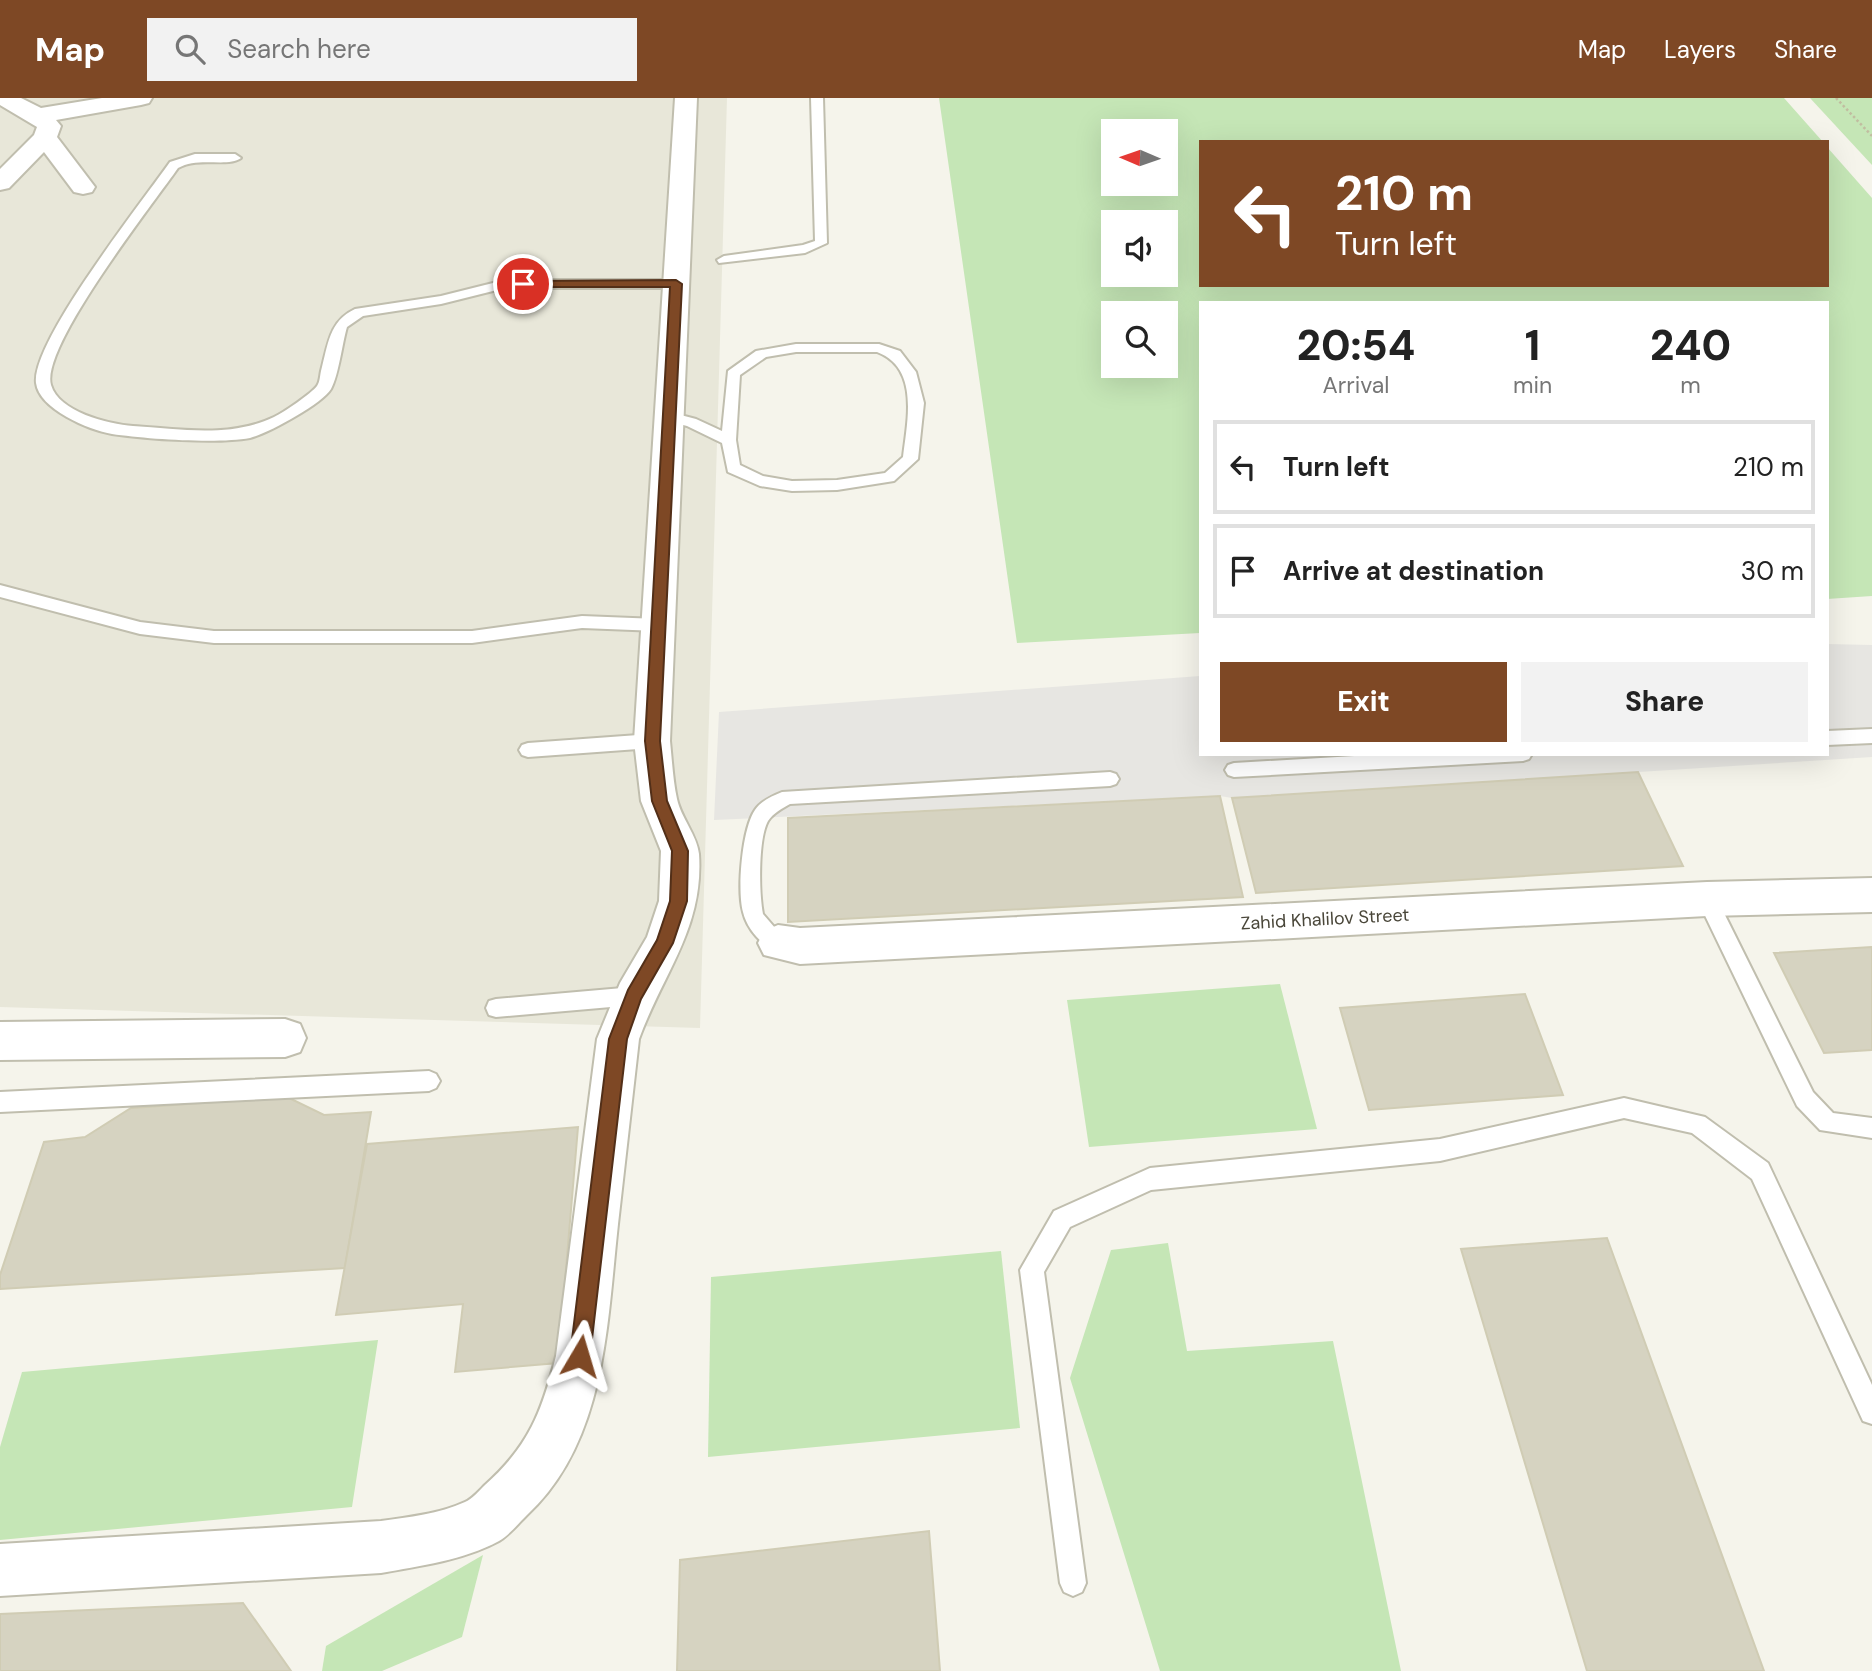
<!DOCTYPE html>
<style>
:root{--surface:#fff;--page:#f2f2f2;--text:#222;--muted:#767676;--line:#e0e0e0;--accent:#7e4825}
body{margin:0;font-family:"DM Sans",sans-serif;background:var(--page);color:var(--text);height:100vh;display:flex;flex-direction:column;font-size:26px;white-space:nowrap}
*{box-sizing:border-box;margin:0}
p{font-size:23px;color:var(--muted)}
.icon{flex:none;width:38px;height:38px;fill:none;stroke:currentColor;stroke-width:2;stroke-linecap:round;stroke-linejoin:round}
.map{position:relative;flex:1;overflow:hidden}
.sheet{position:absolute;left:1199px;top:203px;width:630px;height:455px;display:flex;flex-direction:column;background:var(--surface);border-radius:0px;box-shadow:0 7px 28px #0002}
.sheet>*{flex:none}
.top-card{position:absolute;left:1199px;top:42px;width:630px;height:147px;border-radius:0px;box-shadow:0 7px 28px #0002;background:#7e4825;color:#fff;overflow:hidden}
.needle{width:46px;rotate:272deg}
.tools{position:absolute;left:1101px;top:21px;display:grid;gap:14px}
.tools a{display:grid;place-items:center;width:77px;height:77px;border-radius:0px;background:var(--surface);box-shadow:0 7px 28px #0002;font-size:35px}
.pin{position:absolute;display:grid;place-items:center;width:60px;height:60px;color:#fff;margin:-30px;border:4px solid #fff;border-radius:50%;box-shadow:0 2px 7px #0007}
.me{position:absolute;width:77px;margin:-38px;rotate:7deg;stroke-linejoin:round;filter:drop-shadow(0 0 5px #0008)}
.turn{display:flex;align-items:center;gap:24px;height:147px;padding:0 21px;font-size:32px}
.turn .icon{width:91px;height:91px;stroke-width:2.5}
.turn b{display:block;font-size:49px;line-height:60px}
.eta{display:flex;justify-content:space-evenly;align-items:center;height:119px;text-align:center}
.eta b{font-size:42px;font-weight:800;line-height:49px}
.primary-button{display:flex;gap:14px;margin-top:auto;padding:14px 21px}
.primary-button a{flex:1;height:80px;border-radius:0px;background:var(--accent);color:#fff;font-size:28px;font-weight:800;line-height:80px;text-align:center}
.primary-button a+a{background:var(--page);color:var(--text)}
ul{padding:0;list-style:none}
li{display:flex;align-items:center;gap:21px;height:94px;margin:0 14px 10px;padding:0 7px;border:4px solid var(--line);border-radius:0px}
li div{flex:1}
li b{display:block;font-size:26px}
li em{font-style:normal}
header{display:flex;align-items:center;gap:42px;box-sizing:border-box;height:98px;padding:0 35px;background:var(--accent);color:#fff}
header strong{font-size:33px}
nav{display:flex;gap:38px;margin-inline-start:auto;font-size:24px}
.search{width:490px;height:63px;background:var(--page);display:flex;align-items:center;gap:18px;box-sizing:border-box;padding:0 24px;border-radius:0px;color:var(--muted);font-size:26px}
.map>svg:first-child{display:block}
.residential{fill:#e8e7d9}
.green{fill:#c5e6b6;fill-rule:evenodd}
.parking{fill:#e7e6e2}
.building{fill:#d6d3c1;stroke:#d0ccb4;stroke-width:2}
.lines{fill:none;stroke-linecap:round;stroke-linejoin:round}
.lane-casing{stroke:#c0beae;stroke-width:4}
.street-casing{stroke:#c0beae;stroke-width:4}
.path{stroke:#c1bda0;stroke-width:2.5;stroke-dasharray:2.5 2.5;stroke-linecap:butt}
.lane{fill:#fff;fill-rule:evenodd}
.street{fill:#fff;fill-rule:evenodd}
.route{fill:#7e4825;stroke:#522f18;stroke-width:2}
.labels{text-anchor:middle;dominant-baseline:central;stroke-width:5;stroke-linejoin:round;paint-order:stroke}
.street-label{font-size:18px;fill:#494639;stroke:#fff}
</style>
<header>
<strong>Map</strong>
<div class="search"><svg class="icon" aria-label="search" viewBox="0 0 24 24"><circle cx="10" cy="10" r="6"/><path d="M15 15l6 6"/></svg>Search here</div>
<nav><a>Map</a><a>Layers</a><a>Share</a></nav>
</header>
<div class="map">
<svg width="1872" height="1573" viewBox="0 0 1872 1573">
<rect width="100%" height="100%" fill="#f5f4eb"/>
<path class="residential" d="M0 0H727L700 930 0 909Z"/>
<g class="green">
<path d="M939 0H1784L1823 44H1200V187H1827V49L1872 100V498L1827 501V205H1200V535L1017 545ZM1166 33V86H1113V33ZM1113 124H1166V177H1113ZM1166 215V268H1113V215Z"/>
<path d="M1810 0H1872V67Z"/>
<path d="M1280 886 1317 1031 1089 1049 1067 902Z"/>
<path d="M1168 1145 1187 1253 1333 1243 1401 1573H1160L1070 1280 1111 1152Z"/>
<path d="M1001 1153 1020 1330 708 1359 711 1179Z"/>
<path d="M378 1242 352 1409 0 1442V1349L22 1274Z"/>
<path d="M483 1457 462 1539 382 1573H322L326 1548Z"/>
</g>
<path class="parking" d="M1827 546 1872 547V659L1232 700 1220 698 714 722 719 614 1200 578V656H1827Z"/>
<g class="building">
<path d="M1638 674 1683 768 1256 795 1232 700Z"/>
<path d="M1220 698 1243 799 788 824V720Z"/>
<path d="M1872 849V952L1824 955 1774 855Z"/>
<path d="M1525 896 1563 997 1369 1012 1340 910Z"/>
<path d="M287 999 324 1017 371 1014 345 1170 0 1191V1177L44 1044 85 1039 131 1010Z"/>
<path d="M578 1029 558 1265 455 1274 463 1206 336 1217 367 1046Z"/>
<path d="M1607 1140 1764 1573H1587L1461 1151Z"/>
<path d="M929 1433 940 1573H677L680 1462Z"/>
<path d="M243 1505 291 1573H0V1516Z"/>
</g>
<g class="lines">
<g class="lane-casing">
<g id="lane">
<path d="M811 0H823L827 145 805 155 719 165 717 162 724 158 803 147 815 143Z"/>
<path d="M195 56H235L241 60C227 70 199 58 178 70 153 106 40 249 51 287 59 314 108 326 133 328 181 331 230 340 274 319 283 315 312 295 317 288 320 284 320 277 321 273 328 247 329 223 355 211L441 198 505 182H676L683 186 676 190H505L441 206 363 218 347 229C342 246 339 276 331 291 322 306 267 336 250 340 217 346 146 341 112 336 89 332 39 311 36 285 31 244 142 104 170 64Z"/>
<path d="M796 246H879L900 253 916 274 924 305 918 361 894 383 837 392 792 393 760 388 728 374 722 345 687 328 664 322 662 319 669 314 696 321 722 333 728 273 756 253ZM796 254H877C920 270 907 324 903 359L885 375 837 382 792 383 763 378 740 367 736 342 740 277 766 259Z"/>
<path d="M0 487 140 524 214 533H472L582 518 658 521 666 527 658 533 582 530 472 545H214L140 536 0 499Z"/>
<path d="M1872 631V645L1827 647V633Z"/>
<path d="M652 636 658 638 661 643 658 648 652 650 528 659 522 657 519 652 522 647 528 645Z"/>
<path d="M1388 656H1532L1529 661 1523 663 1234 679 1228 677 1225 672 1228 667 1234 665Z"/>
<path d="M1110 674 1116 676 1119 681 1116 686 1110 688 790 706C783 710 773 715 768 723 758 741 759 795 763 816L788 845 785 851 778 854C762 848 747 831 743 814 737 792 742 731 755 712 761 703 772 698 782 694Z"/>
<path d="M1707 793 1714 795 1813 994 1833 1015 1872 1020V1040L1820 1032 1797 1008 1697 801 1700 795Z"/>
<path d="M634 889 641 891 644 898 641 905 634 907 496 919 489 917 486 910 489 903 496 901Z"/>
<path d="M429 973 436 976 440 983 436 990 429 993 0 1014V994Z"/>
<path d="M1624 1000 1705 1019 1768 1065 1872 1287V1326L1863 1323 1752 1081 1692 1035 1624 1020 1440 1063 1151 1092 1070 1129 1044 1174 1086 1485 1082 1494 1073 1498 1064 1494 1060 1485 1020 1172 1054 1113 1150 1070 1440 1041Z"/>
</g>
</g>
<g class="street-casing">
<g id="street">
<path d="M0 0H21L41 10 102 0H152L149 5 141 7 56 22 61 28 57 39 95 89 92 94 83 96 74 94 44 54 9 90 0 92V71L34 37 37 29 0 7Z"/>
<path d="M675 0H697L670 643C672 662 673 683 677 701 681 720 697 737 699 756 704 830 663 875 639 941 632 1003 625 1064 618 1126 607 1226 606 1345 526 1418 518 1426 509 1437 499 1443 464 1462 420 1468 381 1475L0 1498V1446L381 1423C409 1419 439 1416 465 1404 472 1401 479 1393 485 1387 529 1348 542 1313 556 1258L597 941 620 885 647 839 659 803 661 753 641 703 634 643Z"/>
<path d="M1872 780V814L1707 818 800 866 764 857 758 845 764 833 778 827 800 830 1707 784Z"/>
<path d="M285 921 300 926 306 940 300 954 285 959 0 962V924Z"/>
</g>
</g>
<path class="path" d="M1836 0 1872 38"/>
<use href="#lane" class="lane"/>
<use href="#street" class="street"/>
</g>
<path class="route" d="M676 182 682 186 660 643 667 703 688 753 687 803 673 845 641 901 627 941 590 1258 587 1265 580 1268 573 1265 570 1258 609 941 628 892 657 842 670 803 672 753 652 703 645 643 670 189H523L518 186 523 183Z"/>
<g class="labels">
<g class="street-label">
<text transform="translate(1325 821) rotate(-3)">Zahid Khalilov Street</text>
</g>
</g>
</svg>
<div class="tools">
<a><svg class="needle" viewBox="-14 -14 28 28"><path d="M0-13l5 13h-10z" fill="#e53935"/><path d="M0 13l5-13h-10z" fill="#767676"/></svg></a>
<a><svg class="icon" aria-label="sound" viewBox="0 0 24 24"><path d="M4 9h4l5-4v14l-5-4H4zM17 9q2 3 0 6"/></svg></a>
<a><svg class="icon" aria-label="search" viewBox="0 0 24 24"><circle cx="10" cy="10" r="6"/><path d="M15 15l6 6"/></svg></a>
</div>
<div class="pin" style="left:523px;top:186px;background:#d93025"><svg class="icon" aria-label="arrive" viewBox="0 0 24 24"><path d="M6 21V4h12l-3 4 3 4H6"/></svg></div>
<svg class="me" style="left:580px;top:1258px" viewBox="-20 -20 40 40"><path d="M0-17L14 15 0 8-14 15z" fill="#7e4825" stroke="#fff" stroke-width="4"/></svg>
<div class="top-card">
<div class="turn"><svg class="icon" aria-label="left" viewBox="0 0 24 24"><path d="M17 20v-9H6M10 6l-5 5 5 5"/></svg><div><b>210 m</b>Turn left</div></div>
</div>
<section class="sheet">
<div class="eta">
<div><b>20:54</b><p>Arrival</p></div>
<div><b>1</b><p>min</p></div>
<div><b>240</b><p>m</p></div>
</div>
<ul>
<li><svg class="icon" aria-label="left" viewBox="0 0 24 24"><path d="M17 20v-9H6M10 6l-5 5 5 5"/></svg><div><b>Turn left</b></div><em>210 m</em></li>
<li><svg class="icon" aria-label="arrive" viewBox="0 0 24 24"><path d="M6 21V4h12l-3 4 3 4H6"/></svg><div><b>Arrive at destination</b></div><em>30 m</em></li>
</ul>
<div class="primary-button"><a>Exit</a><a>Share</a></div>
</section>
</div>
